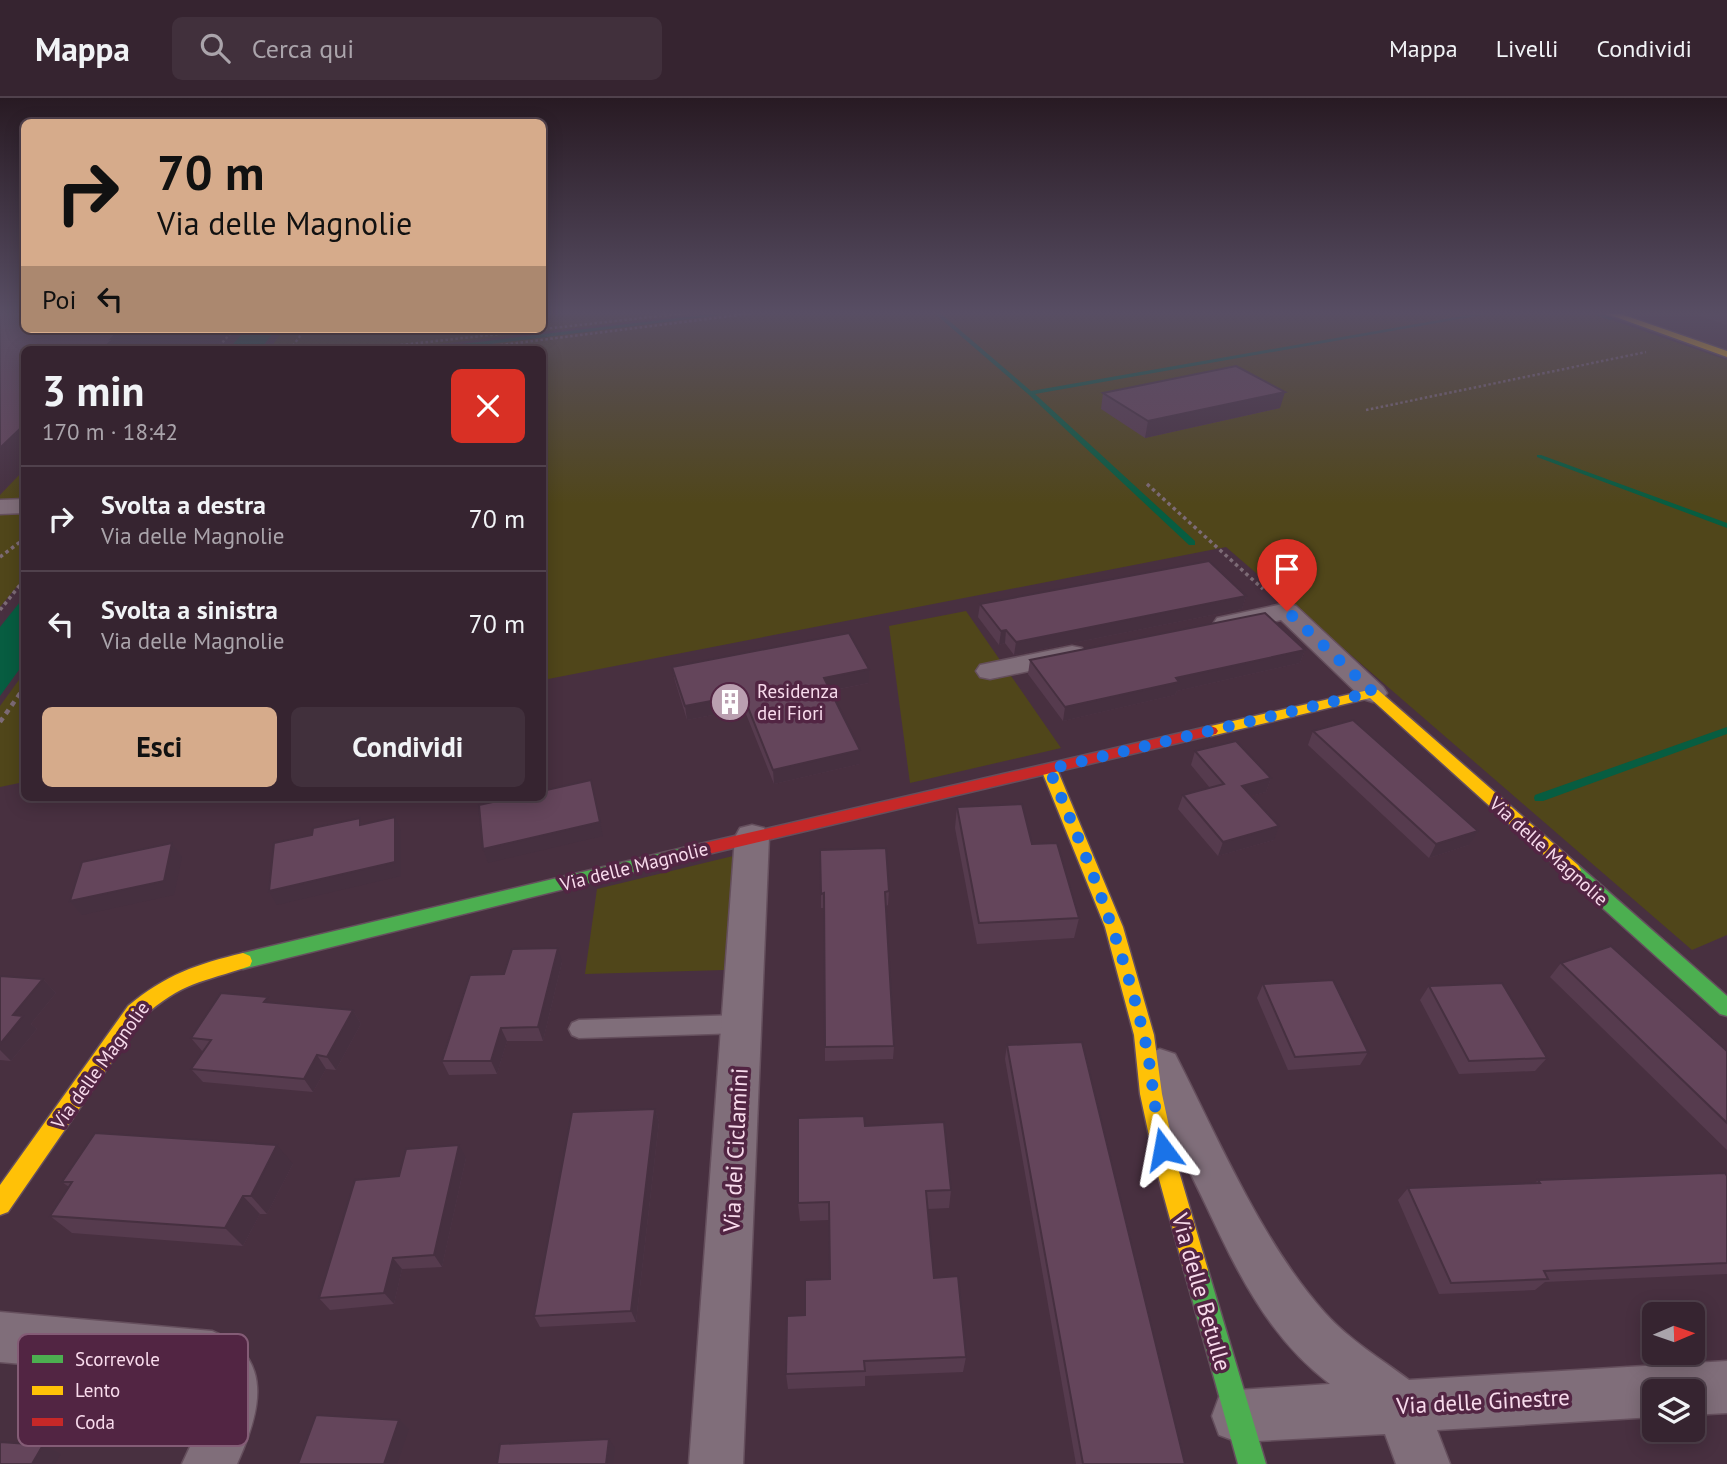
<!DOCTYPE html>
<html lang="it">
<meta charset="utf-8">
<style>
:root{--surface:#362430;--page:#41303c;--text:#f1f3f6;--muted:#aaa4ab;--line:#50414c;--accent:#d6ab8b}
body{margin:0;font-family:"PT Sans",sans-serif;background:var(--page);color:var(--text);height:100vh;display:flex;flex-direction:column;font-size:26px;white-space:nowrap}
*{box-sizing:border-box;margin:0}
p{font-size:23px;color:var(--muted)}
.icon{flex:none;width:38px;height:38px;fill:none;stroke:currentColor;stroke-width:2;stroke-linecap:round;stroke-linejoin:round}
.map{position:relative;flex:1;overflow:hidden}
.side{position:absolute;left:21px;top:248px;width:525px;height:455px;display:flex;flex-direction:column;background:var(--surface);border-radius:10px;box-shadow:0 4px 18px #0003,0 0 0 2px var(--line)}
.side>*{flex:none}
.banner{position:absolute;left:21px;top:21px;width:525px;height:214px;border-radius:10px;box-shadow:0 4px 18px #0003,0 0 0 2px var(--line);background:#d6ab8b;color:#111;overflow:hidden}
.needle{width:46px;rotate:88deg}
.buttons{position:absolute;left:1642px;top:1204px;display:grid;gap:14px}
.buttons a{display:grid;place-items:center;width:63px;height:63px;border-radius:10px;background:var(--surface);box-shadow:0 4px 18px #0003,0 0 0 2px var(--line);font-size:35px}
.pin{position:absolute;display:grid;place-items:center;width:60px;height:60px;color:#fff;margin:-72px -30px;border-radius:50% 50% 50% 0;rotate:-45deg;box-shadow:0 0 7px #0007}
.pin .icon{rotate:45deg}
.me{position:absolute;width:77px;margin:-38px;rotate:347deg;stroke-linejoin:round;filter:drop-shadow(0 0 5px #0008)}
.turn{display:flex;align-items:center;gap:24px;height:147px;padding:0 21px;font-size:32px}
.turn .icon{width:91px;height:91px;stroke-width:2.5}
.turn b{display:block;font-size:49px;line-height:60px}
.then{display:flex;align-items:center;height:66px;padding:0 21px;background:#0003;gap:14px;font-size:26px}
.round{display:grid;place-items:center;flex:none;width:74px;height:74px;border-radius:10px;background:var(--page)}
.headline{display:flex;align-items:center;justify-content:space-between;height:119px;padding:0 21px}
h1{font-size:42px;font-weight:600;line-height:52px}
.primary-button{display:flex;gap:14px;margin-top:auto;padding:14px 21px}
.primary-button a{flex:1;height:80px;border-radius:10px;background:var(--accent);color:#111;font-size:28px;font-weight:600;line-height:80px;text-align:center}
.primary-button a+a{background:var(--page);color:var(--text)}
ul{padding:0;list-style:none}
li{display:flex;align-items:center;gap:21px;height:105px;padding:0 21px;border-top:2px solid var(--line)}
li div{flex:1}
li b{display:block;font-size:26px}
li em{font-style:normal}
header{display:flex;align-items:center;gap:42px;box-sizing:border-box;height:98px;padding:0 35px;background:var(--surface);border-bottom:2px solid var(--line)}
header strong{font-size:33px}
nav{display:flex;gap:38px;margin-inline-start:auto;font-size:24px}
.search{width:490px;height:63px;background:var(--page);display:flex;align-items:center;gap:18px;box-sizing:border-box;padding:0 24px;border-radius:10px;color:var(--muted);font-size:26px}
.map>svg:first-child{display:block}
.green{fill:#50461a}
.water{fill:#075d41}
.lines{fill:none;stroke-linecap:round;stroke-linejoin:round}
.stream{fill:#075d41;fill-rule:evenodd}
.lane-casing{stroke:#654f5d;stroke-width:3}
.street-casing{stroke:#654f5d;stroke-width:3}
.fast-casing{stroke:#654f5d;stroke-width:3}
.slow-casing{stroke:#654f5d;stroke-width:3}
.jam-casing{stroke:#654f5d;stroke-width:3}
.path-far2{stroke:#7d6b76;stroke-width:2.5;stroke-dasharray:2.5 2.5;stroke-linecap:butt}
.path-far1{stroke:#7d6b76;stroke-width:3.5;stroke-dasharray:3.5 3.5;stroke-linecap:butt}
.path{stroke:#7d6b76;stroke-width:4.5;stroke-dasharray:5 5;stroke-linecap:butt}
.lane{fill:#806e7a;fill-rule:evenodd}
.street{fill:#806e7a;fill-rule:evenodd}
.fast{fill:#4caf50;fill-rule:evenodd}
.slow{fill:#ffc107;fill-rule:evenodd}
.jam{fill:#c62828;fill-rule:evenodd}
.wall{fill:#563b4e}
.shaded-wall{fill:#463040}
.building{fill:#64455b;stroke:#463040;stroke-width:2}
.route{stroke:#1a73e8;stroke-width:12;stroke-dasharray:0 21.6}
.labels{text-anchor:middle;dominant-baseline:central;stroke-width:7;stroke-linejoin:round;paint-order:stroke}
.poi-label{font-size:19px;fill:#f8dbec;stroke:#522543;text-anchor:start}
.street-label{font-size:19px;fill:#f8dbec;stroke:#522543}
.near-street-label{font-size:23px;fill:#f8dbec;stroke:#522543}
.key{fill:#522543;stroke:#845c76;stroke-width:2}
.key-label{font-size:19px;fill:#f8dbec}
</style>
<header>
<strong>Mappa</strong>
<div class="search"><svg class="icon" aria-label="search" viewBox="0 0 24 24"><circle cx="10" cy="10" r="6"/><path d="M15 15l6 6"/></svg>Cerca qui</div>
<nav><a>Mappa</a><a>Livelli</a><a>Condividi</a></nav>
</header>
<div class="map">
<svg width="1727" height="1366" viewBox="0 0 1727 1366">
<rect width="100%" height="100%" fill="#483040"/>
<g class="green">
<path d="M543 214H714L389 252H269L284 231H542Z"/>
<path d="M726 214H1589L1727 262V837L1692 852 1226 449 543 582 542 252H431Z"/>
<path d="M24 372V480L0 509V397Z"/>
<path d="M966 513 1061 650 910 685 889 528Z"/>
<path d="M24 575V684L0 689V608Z"/>
<path d="M733 758 724 872 585 876 597 791Z"/>
</g>
<g class="water">
<path d="M246 231H276L260 252H228Z"/>
<path d="M24 499V565L0 598V529Z"/>
</g>
<g class="lines">
<g class="stream">
<path d="M727 214H746L442 252H425L428 250Z"/>
<path d="M933 214H939L1031 293 1485 214H1499L1035 296 1195 443V447H1189L1028 296Z"/>
<path d="M1589 214H1597L1614 221 1609 222Z"/>
<path d="M1537 357H1541L1727 425V430L1537 359Z"/>
<path d="M1727 629V636L1543 703H1535L1534 700 1535 697Z"/>
</g>
<g class="lane-casing">
<path id="lane" d="M741 917 748 920 751 926 748 932 741 935 579 940 572 937 569 931 572 925 579 922Z"/>
</g>
<g class="street-casing">
<g id="street">
<path d="M24 401V415L0 416V402Z"/>
<path d="M1287 505 1296 508 1383 589 1387 595 1383 601 1373 604 1363 601 1281 522 1226 534 1217 532 1213 526 1217 520Z"/>
<path d="M1072 548 1082 550 1086 556 1082 562 990 581 980 579 976 573 980 567Z"/>
<path d="M752 727 764 730 769 739 743 1366H689L735 739 740 730Z"/>
<path d="M1160 951 1175 956C1218 1040 1262 1145 1325 1215 1348 1241 1381 1261 1409 1282L1727 1263V1315L1692 1317V1293H1654V1319L1437 1332 1450 1366H1396L1385 1336 1238 1344 1219 1337 1212 1318 1219 1299 1238 1292 1330 1286C1266 1238 1235 1169 1202 1099 1181 1056 1160 1013 1139 969L1145 956Z"/>
<path d="M0 1214 212 1233C276 1259 260 1315 237 1366H182L202 1323 206 1310V1287L201 1282 0 1264Z"/>
</g>
</g>
<g class="fast-casing">
<g id="fast">
<path d="M687 749 693 751 695 755 693 759 243 871 236 868 234 863 236 858 243 855Z"/>
<path d="M1572 766 1578 767 1727 898V918L1720 916 1566 777 1563 772 1566 767Z"/>
<path d="M1196 1160 1204 1164 1208 1172 1266 1366H1238L1184 1172 1188 1164Z"/>
</g>
</g>
<g class="slow-casing">
<g id="slow">
<path d="M1602 214H1615L1727 253V259Z"/>
<path d="M1373 591 1378 592 1578 767 1581 772 1578 777H1566L1370 600 1211 638 1204 633 1211 628Z"/>
<path d="M1049 666 1057 671 1123 829 1154 937 1162 996 1178 1070 1208 1172 1204 1180 1196 1184 1188 1180 1184 1172 1156 1070 1140 996 1134 937 1105 829 1041 671Z"/>
<path d="M243 855 250 858 252 863 250 868C201 885 183 883 142 920L8 1114 0 1117V1087L128 908C165 877 197 866 243 855Z"/>
</g>
</g>
<g class="jam-casing">
<path id="jam" d="M1211 628 1216 630 1218 633 1216 636 687 761 681 759 679 755 681 751 687 749Z"/>
</g>
<g class="path-far2">
<path d="M216 252 234 231"/>
<path d="M290 252 305 231"/>
<path d="M356 252 696 214"/>
<path d="M461 252 763 214"/>
<path d="M1366 312 1646 254"/>
</g>
<g class="path-far1">
<path d="M1147 386 1263 491"/>
<path d="M0 459 24 441"/>
<path d="M0 512 24 482"/>
</g>
<path class="path" d="M0 624 24 590"/>
<use href="#lane" class="lane"/>
<use href="#street" class="street"/>
<use href="#fast" class="fast"/>
<use href="#slow" class="slow"/>
<use href="#jam" class="jam"/>
</g>
<g class="wall">
<path d="M1697 214H1727V227L1700 218Z"/>
<path d="M1103 295 1280 310 1145 340 1101 311Z"/>
<path d="M1246 498 1242 511 1014 557 1005 545 999 547 978 519 980 506Z"/>
<path d="M1305 552 1300 565 1177 593 1175 597 1063 623 1028 576 1030 562Z"/>
<path d="M672 569 869 571V585L830 593 860 652V666L774 686 744 611 687 622 675 583Z"/>
<path d="M1313 633 1469 747 1429 760 1308 647Z"/>
<path d="M1195 653 1271 680 1266 694 1251 698 1274 742 1218 758 1178 711 1183 697 1210 690 1191 667Z"/>
<path d="M957 709 1032 746 1079 820 1074 840 977 846 955 730Z"/>
<path d="M889 793 888 807 886 808 894 948 893 961 825 963 824 810H821V796Z"/>
<path d="M562 864 543 943H507L497 976 449 977 442 963 504 876Z"/>
<path d="M1561 865 1727 953V1052L1550 879Z"/>
<path d="M0 878 43 881 56 895 31 926 37 931 11 963 0 962Z"/>
<path d="M1263 886 1368 954 1360 967 1288 972 1257 900Z"/>
<path d="M1429 888 1547 960 1535 973 1459 976 1420 902Z"/>
<path d="M271 905 353 912 361 926 336 972 326 971 313 994 203 984 191 971 203 954 191 940Z"/>
<path d="M1007 947 1185 1366H1076L1005 961Z"/>
<path d="M655 1011 659 1024 636 1224 540 1229 534 1218Z"/>
<path d="M865 1028 951 1092 949 1110 928 1111 934 1180 966 1259 963 1274 865 1278V1288L788 1291 786 1276 805 1217 830 1181 829 1122 800 1123 798 1105Z"/>
<path d="M466 1060 442 1169 402 1171 394 1206 330 1212 319 1200 399 1078Z"/>
<path d="M293 1066 267 1116H260L243 1148 72 1135 50 1118 69 1089 62 1084Z"/>
<path d="M1727 1078V1176L1545 1184 1535 1192 1439 1196 1398 1102 1408 1090 1535 1085 1538 1082Z"/>
</g>
<g class="shaded-wall">
<path d="M121 231H158L137 252H101L111 241Z"/>
<path d="M1285 294 1280 310 1145 340 1148 323Z"/>
<path d="M24 327V370L0 395V350Z"/>
<path d="M1246 498 1242 511 1014 557 1016 544Z"/>
<path d="M1006 532 1005 545 999 547 1001 533Z"/>
<path d="M1305 552 1300 565 1177 593 1175 597 1063 623 1065 609 1176 580Z"/>
<path d="M869 571V585L824 594V580Z"/>
<path d="M743 597 744 611 687 622 685 608Z"/>
<path d="M860 652V666L774 686 773 672Z"/>
<path d="M1271 680 1266 694 1237 702 1242 688Z"/>
<path d="M594 696 603 738 488 765 483 751Z"/>
<path d="M395 719 401 733V778L277 807 269 793Z"/>
<path d="M1279 728 1274 742 1218 758 1223 744Z"/>
<path d="M1478 733 1469 747 1429 760 1436 746Z"/>
<path d="M172 745 182 759 174 797 82 817 70 803Z"/>
<path d="M558 850 562 864 543 943 538 929Z"/>
<path d="M43 881 56 895 31 926 37 931 11 963 0 952V946L13 917Z"/>
<path d="M353 912 361 926 336 972 327 959Z"/>
<path d="M501 930 507 943 497 976 491 963Z"/>
<path d="M317 957 326 971 313 994 304 981Z"/>
<path d="M655 1011 659 1024 636 1224 631 1213Z"/>
<path d="M277 1047 293 1066 267 1116 251 1098Z"/>
<path d="M459 1047 466 1060 442 1169 434 1157Z"/>
<path d="M243 1098 260 1116 243 1148 225 1130Z"/>
<path d="M393 1160 402 1171 394 1206 384 1195Z"/>
<path d="M399 1322 409 1331 397 1366H384Z"/>
<path d="M609 1341 615 1350 613 1366H606Z"/>
<path d="M43 1347 61 1356 55 1366H32Z"/>
</g>
<g class="building">
<path d="M0 214H24V231H121L111 241H114L101 252H24V327L0 350Z"/>
<path d="M1236 268 1285 294 1148 323 1103 295Z"/>
<path d="M1209 463 1246 498 1016 544 1006 532 1001 533 980 506Z"/>
<path d="M1265 515 1305 552 1176 580 1179 584 1065 609 1030 562Z"/>
<path d="M849 535 869 571 824 580 860 652 773 672 743 597 685 608 672 569Z"/>
<path d="M1353 622 1478 733 1436 746 1313 633Z"/>
<path d="M1236 643 1271 680 1242 688 1279 728 1223 744 1183 697 1224 686 1195 653Z"/>
<path d="M591 682 600 724 483 751 479 707 511 700H542V693Z"/>
<path d="M1022 706 1032 746 1057 745 1079 820 979 825 957 709Z"/>
<path d="M395 719V764L269 793 274 745 312 737 313 730 360 720V727Z"/>
<path d="M172 745 164 783 70 803 82 764Z"/>
<path d="M886 750 889 793 885 794 894 948 825 949 824 795 821 796 820 752Z"/>
<path d="M1611 848 1727 953V1025L1561 865Z"/>
<path d="M558 850 538 929 501 930 491 963H442L470 877 504 876 512 851Z"/>
<path d="M0 878 43 881 13 917 23 918 0 946Z"/>
<path d="M1333 882 1368 954 1295 959 1263 886Z"/>
<path d="M1502 885 1547 960 1469 963 1429 888Z"/>
<path d="M221 895 268 899 264 904 353 912 327 959 317 957 304 981 191 971 211 942 191 940Z"/>
<path d="M1082 944 1185 1366H1083L1007 947Z"/>
<path d="M655 1011 631 1213 534 1218 572 1014Z"/>
<path d="M864 1018 865 1028 944 1024 951 1092 926 1093 934 1180 958 1178 966 1259 864 1263 865 1273 786 1276 787 1218 805 1217V1182L830 1181 829 1104 798 1105V1020Z"/>
<path d="M95 1035 277 1047 251 1098H243L225 1130 50 1118 72 1084H62Z"/>
<path d="M459 1047 434 1157 393 1160 384 1195 319 1200 355 1082 399 1078 406 1051Z"/>
<path d="M1725 1075 1727 1078V1165L1544 1173 1548 1181 1451 1185 1408 1090 1540 1085 1538 1082Z"/>
<path d="M316 1317 399 1322 384 1366H298Z"/>
<path d="M609 1341 606 1366H497L500 1346Z"/>
<path d="M0 1344 43 1347 32 1366H0Z"/>
</g>
<linearGradient id="sky" x2="0" y2="1"><stop stop-color="#281a23"/><stop offset="0.53" stop-color="#584e64"/><stop offset="1" stop-color="#584e64" stop-opacity="0"/></linearGradient>
<rect width="1727" height="406" fill="url(#sky)"/>
<g class="lines">
<path class="route" d="M1163 1051C1153 1013 1153 972 1143 934 1121 843 1087 758 1049 671L1373 594 1287 513"/>
</g>
<defs>
<g id="building-disc" transform="scale(2.0125)"><circle r="9.5" fill="#ba9fb0" stroke="#522543"/><path d="M-4-6H4V6H1V3H-1V6H-4ZM-2.5-4.3h1.7v1.8h-1.7ZM.8-4.3h1.7v1.8H.8ZM-2.5-1h1.7V.8h-1.7ZM.8-1h1.7V.8H.8Z" fill="#fff"/></g>
</defs>
<g fill-rule="evenodd">
<use href="#building-disc" x="730" y="604"/>
</g>
<g class="labels">
<g class="poi-label">
<text x="757" y="593">Residenza<tspan x="757" dy="22">dei Fiori</tspan></text>
</g>
<g class="street-label">
<text transform="translate(1549 753) rotate(42)">Via delle Magnolie</text>
<text transform="translate(634 768) rotate(-14)">Via delle Magnolie</text>
<text transform="translate(100 967) rotate(-54)">Via delle Magnolie</text>
</g>
<g class="near-street-label">
<text transform="translate(735 1052) rotate(-87)">Via dei Ciclamini</text>
<text transform="translate(1202 1194) rotate(74)">Via delle Betulle</text>
<text transform="translate(1483 1303) rotate(-3)">Via delle Ginestre</text>
</g>
</g>
<rect x="18" y="1236" width="230" height="112" rx="10" class="key"/>
<rect x="32" y="1257" width="31" height="8" fill="#4caf50"/>
<rect x="32" y="1288" width="31" height="9" fill="#ffc107"/>
<rect x="32" y="1320" width="31" height="8" fill="#c62828"/>
<g class="key-label">
<text x="75" y="1268">Scorrevole</text>
<text x="75" y="1299">Lento</text>
<text x="75" y="1331">Coda</text>
</g>
</svg>
<div class="buttons">
<a><svg class="needle" viewBox="-14 -14 28 28"><path d="M0-13l5 13h-10z" fill="#e53935"/><path d="M0 13l5-13h-10z" fill="#aaa4ab"/></svg></a>
<a><svg class="icon" aria-label="layers" viewBox="0 0 24 24"><path d="M12 4l9 5-9 5-9-5zM3 14l9 5 9-5"/></svg></a>
</div>
<div class="pin" style="left:1287px;top:513px;background:#d93025"><svg class="icon" aria-label="arrive" viewBox="0 0 24 24"><path d="M6 21V4h12l-3 4 3 4H6"/></svg></div>
<svg class="me" style="left:1163px;top:1051px" viewBox="-20 -20 40 40"><path d="M0-17L14 15 0 8-14 15z" fill="#1a73e8" stroke="#fff" stroke-width="4"/></svg>
<div class="banner">
<div class="turn"><svg class="icon" aria-label="right" viewBox="0 0 24 24"><path d="M7 20v-9h11M14 6l5 5-5 5"/></svg><div><b>70 m</b>Via delle Magnolie</div></div>
<div class="then">Poi<svg class="icon" aria-label="left" viewBox="0 0 24 24"><path d="M17 20v-9H6M10 6l-5 5 5 5"/></svg></div>
</div>
<section class="side">
<div class="headline"><div><h1>3 min</h1><p>170 m · 18:42</p></div><a class="round" style="background:#d93025;color:#fff"><svg class="icon" aria-label="close" viewBox="0 0 24 24"><path d="M6 6l12 12M18 6L6 18"/></svg></a></div>
<ul>
<li><svg class="icon" aria-label="right" viewBox="0 0 24 24"><path d="M7 20v-9h11M14 6l5 5-5 5"/></svg><div><b>Svolta a destra</b><p>Via delle Magnolie</p></div><em>70 m</em></li>
<li><svg class="icon" aria-label="left" viewBox="0 0 24 24"><path d="M17 20v-9H6M10 6l-5 5 5 5"/></svg><div><b>Svolta a sinistra</b><p>Via delle Magnolie</p></div><em>70 m</em></li>
</ul>
<div class="primary-button"><a>Esci</a><a>Condividi</a></div>
</section>
</div>
